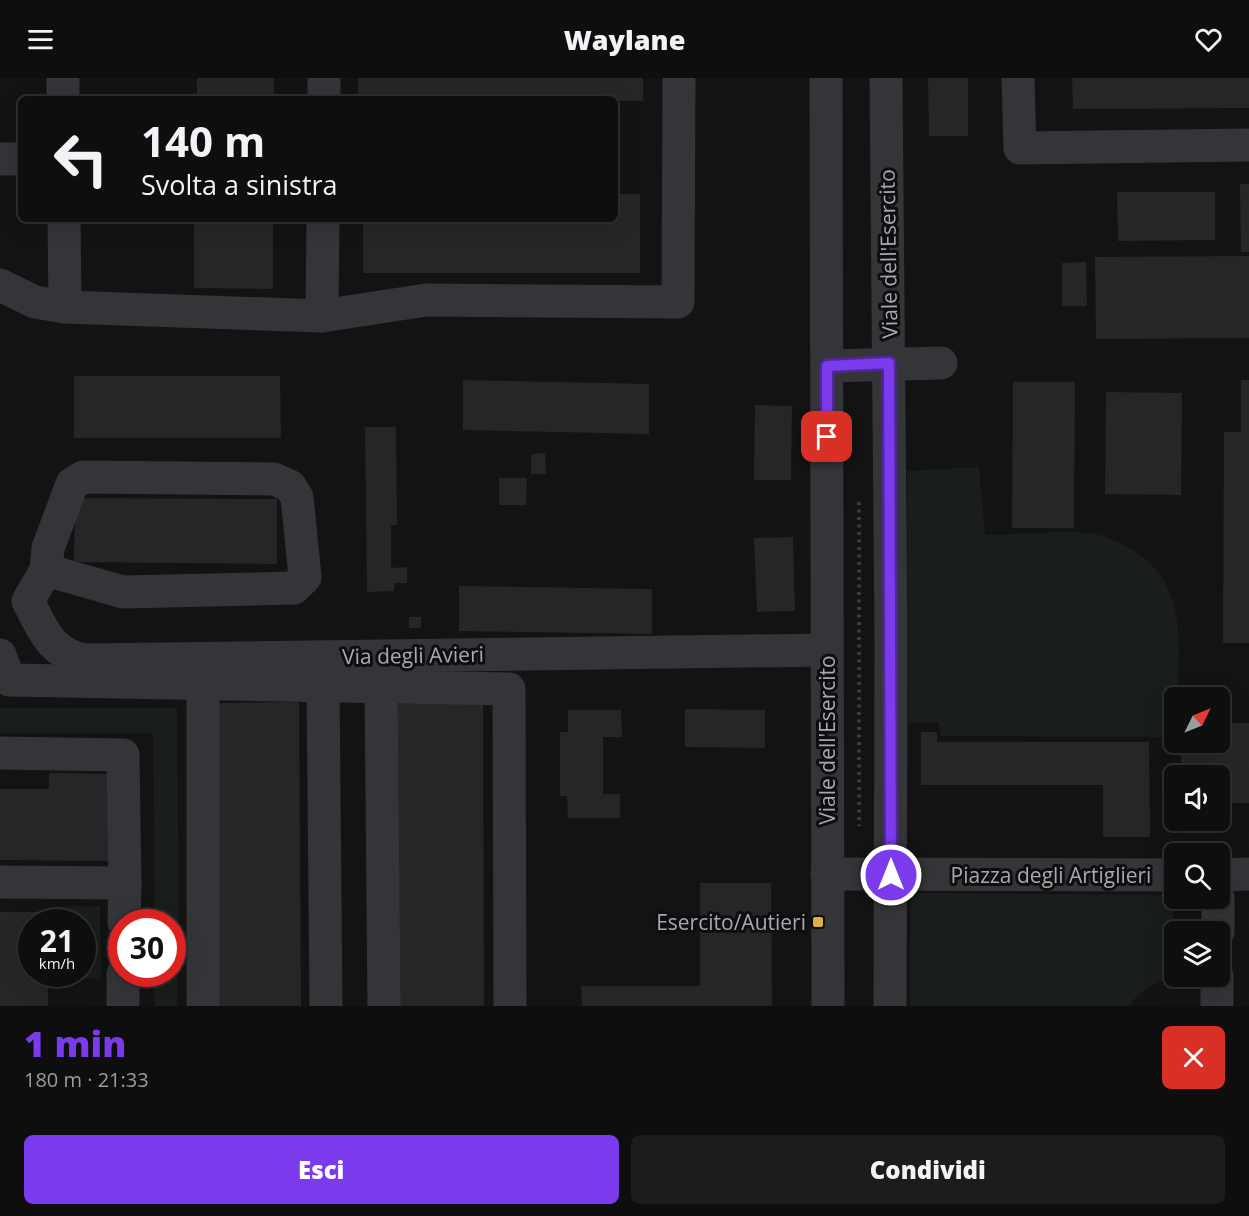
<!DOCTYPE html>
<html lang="it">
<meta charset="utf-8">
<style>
:root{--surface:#0e0e0f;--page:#1c1c1d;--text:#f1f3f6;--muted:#9b9c9e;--line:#2e2e2f;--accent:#7c3aed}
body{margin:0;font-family:"Open Sans",sans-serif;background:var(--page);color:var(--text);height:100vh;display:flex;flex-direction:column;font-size:22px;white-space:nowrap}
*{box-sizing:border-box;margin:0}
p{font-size:20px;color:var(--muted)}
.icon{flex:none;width:33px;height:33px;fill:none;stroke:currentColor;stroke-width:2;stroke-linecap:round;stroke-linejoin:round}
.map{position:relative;height:928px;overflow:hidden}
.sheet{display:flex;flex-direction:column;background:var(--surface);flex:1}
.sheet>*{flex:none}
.top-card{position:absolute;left:18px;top:18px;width:600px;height:126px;border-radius:9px;box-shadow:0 6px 24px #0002,0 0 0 2px var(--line);background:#0e0e0f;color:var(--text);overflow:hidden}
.needle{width:39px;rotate:47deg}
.fabs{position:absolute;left:1164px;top:609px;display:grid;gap:12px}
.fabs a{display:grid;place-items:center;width:66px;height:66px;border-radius:9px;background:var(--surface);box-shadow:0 6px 24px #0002,0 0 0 2px var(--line);font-size:30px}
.speed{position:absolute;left:18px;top:831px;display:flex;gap:12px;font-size:30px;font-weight:700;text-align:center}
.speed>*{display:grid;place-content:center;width:78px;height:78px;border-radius:50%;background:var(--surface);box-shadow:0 6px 24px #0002,0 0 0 2px var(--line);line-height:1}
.speed small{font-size:15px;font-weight:400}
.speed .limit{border:9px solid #d22;background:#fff;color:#111}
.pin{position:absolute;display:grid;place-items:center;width:51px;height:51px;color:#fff;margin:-26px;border-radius:12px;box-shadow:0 3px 9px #0006}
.me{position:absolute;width:66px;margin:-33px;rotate:0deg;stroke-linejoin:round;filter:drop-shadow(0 0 4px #0008)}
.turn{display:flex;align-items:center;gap:21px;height:126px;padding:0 24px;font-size:27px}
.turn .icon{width:78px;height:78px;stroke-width:2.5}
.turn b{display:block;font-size:42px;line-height:51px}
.round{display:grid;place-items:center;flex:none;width:63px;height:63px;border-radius:9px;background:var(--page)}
.headline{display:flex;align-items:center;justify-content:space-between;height:102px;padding:0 24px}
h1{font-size:36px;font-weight:800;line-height:45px;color:var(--accent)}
.button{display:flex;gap:12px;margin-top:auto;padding:12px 24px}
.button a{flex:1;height:69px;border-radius:9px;background:var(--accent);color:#fff;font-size:24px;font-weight:800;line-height:69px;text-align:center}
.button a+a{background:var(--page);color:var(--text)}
header{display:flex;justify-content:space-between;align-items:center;height:78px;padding:0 24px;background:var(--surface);font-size:27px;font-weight:800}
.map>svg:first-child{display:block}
.green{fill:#191e1a}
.building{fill:#262628}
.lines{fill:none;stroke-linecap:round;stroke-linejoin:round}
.path{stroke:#3a3b3f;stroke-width:4;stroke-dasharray:3 4.5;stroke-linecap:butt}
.minor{stroke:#343538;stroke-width:33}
.route-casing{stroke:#51269a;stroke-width:15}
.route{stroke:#7c3aed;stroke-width:10}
.poi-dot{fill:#dab144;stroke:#0e0e0f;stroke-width:2}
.labels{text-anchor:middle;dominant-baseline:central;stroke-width:6;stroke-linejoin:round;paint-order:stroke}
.street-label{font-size:21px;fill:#a6a9b3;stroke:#0e0e0f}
.poi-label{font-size:21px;fill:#a6a9b3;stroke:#0e0e0f;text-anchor:end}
</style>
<header><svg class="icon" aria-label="menu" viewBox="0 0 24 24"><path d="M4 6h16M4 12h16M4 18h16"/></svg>Waylane<svg class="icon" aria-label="heart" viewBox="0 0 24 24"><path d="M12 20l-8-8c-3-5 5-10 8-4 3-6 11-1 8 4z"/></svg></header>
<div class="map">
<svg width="1249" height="928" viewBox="0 0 1249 928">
<rect width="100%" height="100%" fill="#131314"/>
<g class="green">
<path d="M979 389 985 457C1018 457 1053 452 1086 455 1103 456 1119 464 1133 472 1199 511 1175 599 1174 659L940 658 939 644 909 645 907 393Z"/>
<path d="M0 630H177L179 865H173L172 844H155L153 655H0Z"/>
<path d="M911 815 1173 817 1174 898C1157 904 1139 912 1129 928H910Z"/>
<path d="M100 828 101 901H53L52 896H82V844H52L51 829Z"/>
<path d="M173 881 177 882V928H155V896H172Z"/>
</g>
<g class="building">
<rect x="197" y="0" width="77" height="21"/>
<path d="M358 0H643V23L358 21Z"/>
<path d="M928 0H968V58H929Z"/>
<path d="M1072 0H1249V30L1073 31Z"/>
<path d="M1240 106H1249V174H1241Z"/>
<path d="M1117 114H1215V162L1118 163Z"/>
<path d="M615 116H640V195H363V141H615Z"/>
<path d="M194 141H273V211L194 210Z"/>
<path d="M1249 178V260L1096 261 1095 179Z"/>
<path d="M1086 184 1087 228H1062V185Z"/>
<path d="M74 298H280L281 360H74Z"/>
<path d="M463 302 649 306V356L463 352Z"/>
<path d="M1241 302H1249V565H1223L1224 354H1241Z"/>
<path d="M1013 304H1075L1074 450H1012Z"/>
<path d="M1106 314 1182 315 1181 417 1105 416Z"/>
<path d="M755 327 792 328 791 402H754Z"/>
<path d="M365 349H396L397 447H391V490L407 489V505H394V513L367 514Z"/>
<path d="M545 375 546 396H531V376Z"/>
<path d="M499 400H527L526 427H499Z"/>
<path d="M75 420 277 421V486L74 484Z"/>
<path d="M793 459 795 533 757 534 754 460Z"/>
<path d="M459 508 652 511V556L459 553Z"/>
<rect x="409" y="539" width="12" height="11"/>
<path d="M299 624 301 928H215L212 625Z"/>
<path d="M392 626H483L484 928H393Z"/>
<path d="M685 631 765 632V670L685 669Z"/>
<path d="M568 632H621L622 659H603V716H620V740H568L567 718H560V654H568Z"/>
<path d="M1220 645H1249V725H1220V698H1181V664H1220Z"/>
<path d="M921 654H937V664H1149L1150 759H1103V707H921Z"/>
<path d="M49 695 113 696 112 783 0 782V711H49Z"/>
<path d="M700 805H771L772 928H582L581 908H700Z"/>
<path d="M0 834H48V844H32V896H48V928H0Z"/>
</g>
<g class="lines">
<path class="path" d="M859 424V748"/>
<g class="minor">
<path d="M63 0V21"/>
<path d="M826 0 828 928"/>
<path d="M886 0 891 563 890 928"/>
<path d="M1018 0 1020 70 1249 67"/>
<path d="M324 21V0"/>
<path d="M0 81H21"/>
<path d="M64 141 65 229"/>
<path d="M0 207 35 224 65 229 322 238 426 222 678 224 679 0"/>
<path d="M322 238 323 141"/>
<path d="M827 288 941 285"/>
<path d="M83 399 274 401 290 408 297 419 305 499 294 510 123 514 46 492 48 470 72 406Z"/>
<path d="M46 492 28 523C42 550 51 577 86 582L827 572"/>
<path d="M0 577 9 602 509 611 510 928"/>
<path d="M323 608 326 928"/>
<path d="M381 609 384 928"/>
<path d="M0 675 123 677 125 805"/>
<path d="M827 796 1174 797"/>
<path d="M1220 797 1249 796"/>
<path d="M0 804 125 805 124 844"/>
<path d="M1218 854V820"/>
<path d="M123 928V896"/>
<path d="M203 928V606"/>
<path d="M1217 928V898"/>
</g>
</g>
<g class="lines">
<g class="route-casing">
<path id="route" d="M827 359V288L889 285 891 797"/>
</g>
<use href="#route" class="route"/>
</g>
<rect class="poi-dot" x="812" y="838" width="12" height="12" rx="3"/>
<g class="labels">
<g class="street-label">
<text transform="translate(888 176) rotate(-91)">Viale dell'Esercito</text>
<text transform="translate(413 577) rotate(-1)">Via degli Avieri</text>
<text transform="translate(827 662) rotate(-90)">Viale dell'Esercito</text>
<text x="1051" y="797">Piazza degli Artiglieri</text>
</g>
<g class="poi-label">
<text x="806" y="844">Esercito/Autieri</text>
</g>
</g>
</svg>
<div class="fabs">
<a><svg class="needle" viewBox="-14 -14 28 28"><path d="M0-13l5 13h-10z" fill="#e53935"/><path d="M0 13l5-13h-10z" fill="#9b9c9e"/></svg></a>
<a><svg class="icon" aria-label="sound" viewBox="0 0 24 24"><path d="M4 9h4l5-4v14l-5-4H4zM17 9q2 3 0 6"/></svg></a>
<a><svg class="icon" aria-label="search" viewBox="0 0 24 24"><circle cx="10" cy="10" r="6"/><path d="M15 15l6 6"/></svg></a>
<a><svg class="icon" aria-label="layers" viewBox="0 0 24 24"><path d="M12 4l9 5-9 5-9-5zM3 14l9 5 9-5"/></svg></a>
</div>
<div class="speed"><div>21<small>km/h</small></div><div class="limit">30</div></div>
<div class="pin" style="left:827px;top:359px;background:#d93025"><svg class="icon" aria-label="arrive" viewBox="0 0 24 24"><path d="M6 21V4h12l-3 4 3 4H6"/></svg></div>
<svg class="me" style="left:891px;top:797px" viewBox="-20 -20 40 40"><circle r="17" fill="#7c3aed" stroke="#fff" stroke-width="3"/><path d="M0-11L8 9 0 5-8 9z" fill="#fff"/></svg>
<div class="top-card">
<div class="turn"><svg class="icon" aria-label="left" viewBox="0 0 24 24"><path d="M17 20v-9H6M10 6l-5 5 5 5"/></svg><div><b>140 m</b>Svolta a sinistra</div></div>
</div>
</div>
<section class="sheet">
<div class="headline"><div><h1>1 min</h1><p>180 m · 21:33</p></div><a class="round" style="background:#d93025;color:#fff"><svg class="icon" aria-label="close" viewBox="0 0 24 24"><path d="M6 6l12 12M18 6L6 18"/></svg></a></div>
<div class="button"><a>Esci</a><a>Condividi</a></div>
</section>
